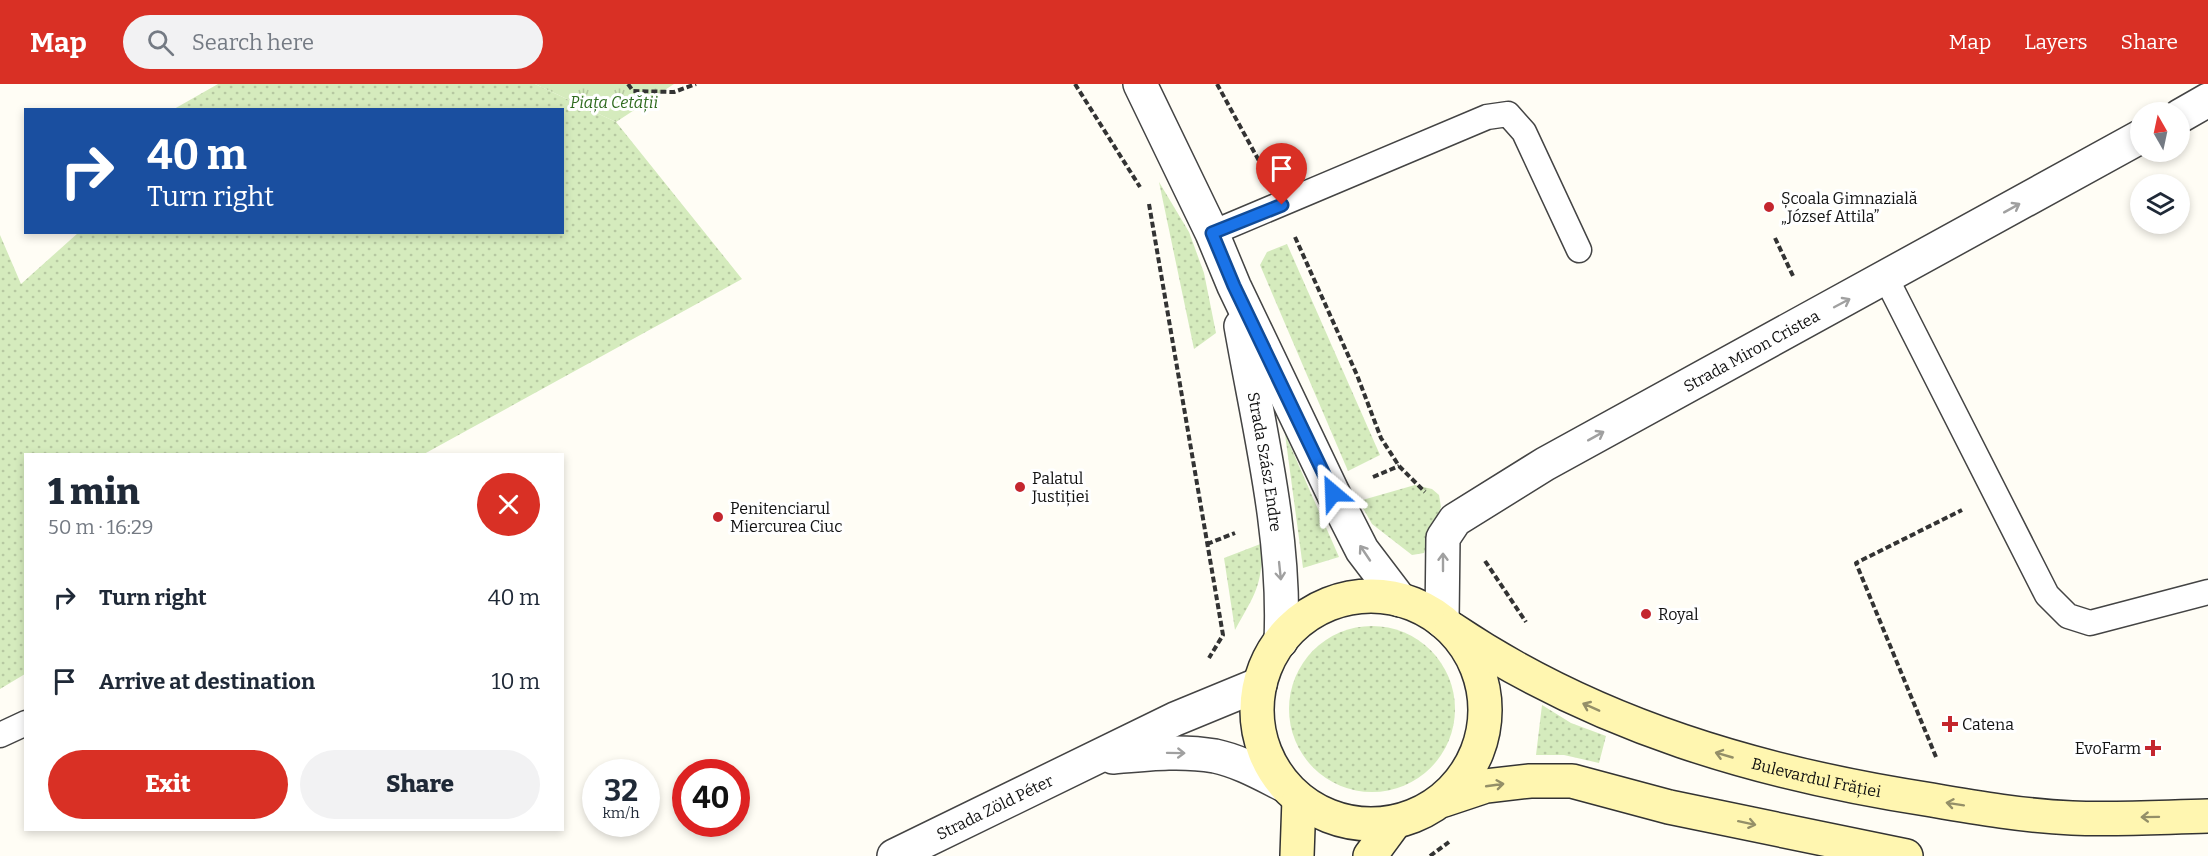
<!DOCTYPE html>
<meta charset="utf-8">
<style>
:root{--surface:#fff;--page:#f2f2f3;--text:#1f2937;--muted:#747a83;--accent:#d93025}
body{margin:0;font-family:Bitter,serif;background:var(--page);color:var(--text);height:100vh;display:flex;flex-direction:column;font-size:22px;white-space:nowrap}
*{box-sizing:border-box;margin:0}
p{font-size:20px;color:var(--muted)}
.icon{flex:none;width:33px;height:33px;fill:none;stroke:currentColor;stroke-width:2;stroke-linecap:round;stroke-linejoin:round}
.map{position:relative;flex:1;overflow:hidden}
.details{position:absolute;left:24px;top:369px;width:540px;height:378px;display:flex;flex-direction:column;background:var(--surface);border-radius:0px;box-shadow:0 3px 9px #0003}
.details>*{flex:none}
.guide{position:absolute;left:24px;top:24px;width:540px;height:126px;border-radius:0px;box-shadow:0 3px 9px #0003;background:#1a4fa0;color:#fff;overflow:hidden}
.needle{width:39px;rotate:351deg}
.buttons{position:absolute;left:2130px;top:18px;display:grid;gap:12px}
.buttons a{display:grid;place-items:center;width:60px;height:60px;border-radius:50%;background:var(--surface);box-shadow:0 3px 9px #0003;font-size:30px}
.speed{position:absolute;left:582px;top:675px;display:flex;gap:12px;font-size:30px;font-weight:700;text-align:center}
.speed>*{display:grid;place-content:center;width:78px;height:78px;border-radius:50%;background:var(--surface);box-shadow:0 3px 9px #0003;line-height:1}
.speed small{font-size:15px;font-weight:400}
.speed .limit{border:9px solid #d22;background:#fff;color:#111}
.pin{position:absolute;display:grid;place-items:center;width:51px;height:51px;color:#fff;margin:-62px -26px;border-radius:50% 50% 50% 0;rotate:-45deg;box-shadow:0 0 6px #0007}
.pin .icon{rotate:45deg}
.me{position:absolute;width:66px;margin:-33px;rotate:334deg;stroke-linejoin:round;filter:drop-shadow(0 0 4px #0008)}
.turn{display:flex;align-items:center;gap:21px;height:126px;padding:0 24px;font-size:27px}
.turn .icon{width:78px;height:78px;stroke-width:2.5}
.turn b{display:block;font-size:42px;line-height:51px}
.round{display:grid;place-items:center;flex:none;width:63px;height:63px;border-radius:32px;background:var(--page)}
.overview{display:flex;align-items:center;justify-content:space-between;height:102px;padding:0 24px}
h1{font-size:36px;font-weight:800;line-height:45px}
.button{display:flex;gap:12px;margin-top:auto;padding:12px 24px}
.button a{flex:1;height:69px;border-radius:36px;background:var(--accent);color:#fff;font-size:24px;font-weight:800;line-height:69px;text-align:center}
.button a+a{background:var(--page);color:var(--text)}
ul{padding:0;list-style:none}
li{display:flex;align-items:center;gap:18px;height:84px;padding:0 24px}
li div{flex:1}
li b{display:block;font-size:22px}
li em{font-style:normal}
header{display:flex;align-items:center;gap:36px;box-sizing:border-box;height:84px;padding:0 30px;background:var(--accent);color:#fff}
header strong{font-size:28px}
nav{display:flex;gap:33px;margin-inline-start:auto;font-size:21px}
.search{width:420px;height:54px;background:var(--page);display:flex;align-items:center;gap:15px;box-sizing:border-box;padding:0 21px;border-radius:33px;color:var(--muted);font-size:22px}
.map>svg:first-child{display:block}
.grass{fill:url(#grass-dots)}
.park{fill:url(#park-tufts)}
.lines{fill:none;stroke-linecap:round;stroke-linejoin:round}
.service-casing{stroke:#444;stroke-width:27}
.minor-casing{stroke:#444;stroke-width:36}
.tertiary-casing{stroke:#444;stroke-width:36}
.secondary-casing{stroke:#333;stroke-width:36}
.path{stroke:#333;stroke-width:4;stroke-dasharray:6 3;stroke-linecap:butt}
.service{stroke:#fff;stroke-width:24}
.minor{stroke:#fff;stroke-width:33}
.tertiary{stroke:#fff;stroke-width:33}
.secondary{stroke:#fff6b0;stroke-width:33}
.oneway{stroke:#a0a0a0}
.oneway2{stroke:#948f68}
.route-casing{stroke:#114b97;stroke-width:15}
.route{stroke:#1a73e8;stroke-width:10}
.poi-dot{fill:#c4262e;stroke:#fff;stroke-width:2}
.labels{text-anchor:middle;dominant-baseline:central;stroke-width:6;stroke-linejoin:round;paint-order:stroke}
.park-label{font-size:16px;font-style:italic;fill:#2f6b1f;stroke:#fff}
.poi-label{font-size:16px;fill:#111;stroke:#fff;text-anchor:start}
.street-label{font-size:16px;fill:#111;stroke:#fff}
</style>
<header>
<strong>Map</strong>
<div class="search"><svg class="icon" aria-label="search" viewBox="0 0 24 24"><circle cx="10" cy="10" r="6"/><path d="M15 15l6 6"/></svg>Search here</div>
<nav><a>Map</a><a>Layers</a><a>Share</a></nav>
</header>
<div class="map">
<svg width="2208" height="772" viewBox="0 0 2208 772">
<defs>
<pattern id="grass-dots" width="8" height="8" patternUnits="userSpaceOnUse" patternTransform="scale(1.5)"><rect width="8" height="8" fill="#d5ebbd"/><path d="M2 2h.1M6 6h.1" fill="none" stroke="#b6c8a1" stroke-width="1.8" stroke-linecap="round"/></pattern>
<pattern id="park-tufts" width="24" height="20" patternUnits="userSpaceOnUse" patternTransform="scale(1.5)"><rect width="24" height="20" fill="#d5ebbd"/><path d="M3 7l-1-3M5 7V3M7 7l1-3M15 17l-1-3M17 17v-4M19 17l1-3" fill="none" stroke="#b6c8a1"/></pattern>
</defs>
<rect width="100%" height="100%" fill="#fffdf5"/>
<g class="grass">
<path d="M218 0H535L616 38 742 195 424 370H26L25 590 0 605V151L21 200 78 149 562 148V26L174 25Z"/>
<path d="M1159 98 1189 148 1204 189 1216 249 1194 265Z"/>
<path d="M1287 160 1380 371 1348 387 1260 181 1267 168Z"/>
<path d="M1285 350 1339 473 1303 484Z"/>
<path d="M1415 401 1432 405 1439 411 1441 423 1424 469 1412 471 1372 440 1359 417Z"/>
<path d="M1263 459C1261 505 1256 508 1235 546L1224 474Z"/>
<circle cx="1372" cy="625" r="83"/>
<path d="M1542 621 1571 639 1606 652 1599 679 1564 671H1536Z"/>
</g>
<path class="park" d="M535 0H674L616 38Z"/>
<g class="lines">
<g class="service-casing">
<g id="service">
<path d="M1212 149 1487 33 1508 30 1524 48 1579 166"/>
<path d="M1886 194 2047 511 2068 532 2090 539 2208 508"/>
<path d="M0 651 26 639"/>
</g>
</g>
<g class="minor-casing">
<g id="minor">
<path d="M2180 32 2208 16"/>
<path id="s1" d="M1442 537 1443 454 1455 436 1545 380 2140 53"/>
</g>
</g>
<g class="tertiary-casing">
<g id="tertiary">
<path d="M1140 0 1212 149 1234 202 1333 409 1362 466 1400 516"/>
<path id="s2" d="M1241 242C1259 345 1286 451 1281 557"/>
<path d="M1113 673C1147 670 1181 666 1215 672 1239 677 1262 690 1284 701"/>
<path id="s3" d="M894 772 1175 635 1260 600"/>
</g>
</g>
<g class="secondary-casing">
<g id="secondary">
<circle cx="1371" cy="626" r="114"/>
<path id="s4" d="M1452 545C1596 642 1762 690 1932 716 1978 724 2025 732 2072 734 2117 736 2163 733 2208 732"/>
<path d="M1444 716 1486 702 1530 697H1572L1669 723 1906 772"/>
<path d="M1297 772 1299 715"/>
<path d="M1370 772 1395 738"/>
</g>
</g>
<g class="path">
<path d="M628 0 633 7 674 8 696 0"/>
<path d="M1075 0 1140 103"/>
<path d="M1217 0 1264 86"/>
<path d="M1149 120 1223 551 1209 574"/>
<path d="M1295 153 1357 291 1381 354 1399 382 1425 408"/>
<path d="M1775 154 1794 194"/>
<path d="M1373 393 1399 382"/>
<path d="M1207 460 1235 449"/>
<path d="M1485 477 1526 538"/>
<path d="M1936 673 1856 479 1962 426"/>
<path d="M1430 772 1449 758"/>
</g>
<use href="#service" class="service"/>
<use href="#minor" class="minor"/>
<use href="#tertiary" class="tertiary"/>
<use href="#secondary" class="secondary"/>
</g>
<defs><path id="oneway-shaft" d="M-6 0H5M1.5-3L5.5 0L1.5 3" fill="none" stroke-width="1.6" stroke-linecap="round" stroke-linejoin="round" transform="scale(1.5)"/></defs>
<g class="oneway">
<use href="#oneway-shaft" transform="translate(2012 124) rotate(-29)"/>
<use href="#oneway-shaft" transform="translate(1842 219) rotate(-28)"/>
<use href="#oneway-shaft" transform="translate(1596 352) rotate(-29)"/>
<use href="#oneway-shaft" transform="translate(1365 469) rotate(-124)"/>
<use href="#oneway-shaft" transform="translate(1443 478) rotate(-90)"/>
<use href="#oneway-shaft" transform="translate(1280 487) rotate(84)"/>
<use href="#oneway-shaft" transform="translate(1176 669) rotate(1)"/>
</g>
<g class="oneway2">
<use href="#oneway-shaft" transform="translate(1591 623) rotate(-156)"/>
<use href="#oneway-shaft" transform="translate(1724 671) rotate(-164)"/>
<use href="#oneway-shaft" transform="translate(1495 701) rotate(-8)"/>
<use href="#oneway-shaft" transform="translate(1955 720) rotate(-171)"/>
<use href="#oneway-shaft" transform="translate(2150 733) rotate(179)"/>
<use href="#oneway-shaft" transform="translate(1747 739) rotate(12)"/>
</g>
<g class="lines">
<g class="route-casing">
<path id="route" d="M1282 121 1212 149 1234 202 1333 409"/>
</g>
<use href="#route" class="route"/>
</g>
<g class="poi-dot">
<circle cx="1769" cy="123" r="6"/>
<circle cx="1020" cy="403" r="6"/>
<circle cx="718" cy="433" r="6"/>
<circle cx="1646" cy="530" r="6"/>
<path d="M1947 631h6v6h6v6h-6v6h-6v-6h-6v-6h6z"/>
<path d="M2150 655h6v6h6v6h-6v6h-6v-6h-6v-6h6z"/>
</g>
<g class="labels">
<g class="park-label">
<text x="614" y="18">Piața Cetății</text>
</g>
<g class="poi-label">
<text x="1781" y="114">Școala Gimnazială<tspan x="1781" dy="18">„József Attila”</tspan></text>
<text x="1032" y="394">Palatul<tspan x="1032" dy="18">Justiției</tspan></text>
<text x="730" y="424">Penitenciarul<tspan x="730" dy="18">Miercurea Ciuc</tspan></text>
<text x="1658" y="530">Royal</text>
<text x="1962" y="640">Catena</text>
<text x="2141" y="664" text-anchor="end">EvoFarm</text>
</g>
<g class="street-label">
<text stroke="none"><textPath href="#s1" startOffset="446">Strada Miron Cristea</textPath></text>
<text stroke="none"><textPath href="#s2" startOffset="138">Strada Szász Endre</textPath></text>
<text stroke="none"><textPath href="#s4" startOffset="396">Bulevardul Frăției</textPath></text>
<text stroke="none"><textPath href="#s3" startOffset="112">Strada Zöld Péter</textPath></text>
</g>
</g>
</svg>
<div class="buttons">
<a><svg class="needle" viewBox="-14 -14 28 28"><path d="M0-13l5 13h-10z" fill="#e53935"/><path d="M0 13l5-13h-10z" fill="#747a83"/></svg></a>
<a><svg class="icon" aria-label="layers" viewBox="0 0 24 24"><path d="M12 4l9 5-9 5-9-5zM3 14l9 5 9-5"/></svg></a>
</div>
<div class="speed"><div>32<small>km/h</small></div><div class="limit">40</div></div>
<div class="pin" style="left:1282px;top:121px;background:#d93025"><svg class="icon" aria-label="arrive" viewBox="0 0 24 24"><path d="M6 21V4h12l-3 4 3 4H6"/></svg></div>
<svg class="me" style="left:1333px;top:409px" viewBox="-20 -20 40 40"><path d="M0-17L14 15 0 8-14 15z" fill="#1a73e8" stroke="#fff" stroke-width="4"/></svg>
<div class="guide">
<div class="turn"><svg class="icon" aria-label="right" viewBox="0 0 24 24"><path d="M7 20v-9h11M14 6l5 5-5 5"/></svg><div><b>40 m</b>Turn right</div></div>
</div>
<section class="details">
<div class="overview"><div><h1>1 min</h1><p>50 m · 16:29</p></div><a class="round" style="background:#d93025;color:#fff"><svg class="icon" aria-label="close" viewBox="0 0 24 24"><path d="M6 6l12 12M18 6L6 18"/></svg></a></div>
<ul>
<li><svg class="icon" aria-label="right" viewBox="0 0 24 24"><path d="M7 20v-9h11M14 6l5 5-5 5"/></svg><div><b>Turn right</b></div><em>40 m</em></li>
<li><svg class="icon" aria-label="arrive" viewBox="0 0 24 24"><path d="M6 21V4h12l-3 4 3 4H6"/></svg><div><b>Arrive at destination</b></div><em>10 m</em></li>
</ul>
<div class="button"><a>Exit</a><a>Share</a></div>
</section>
</div>
